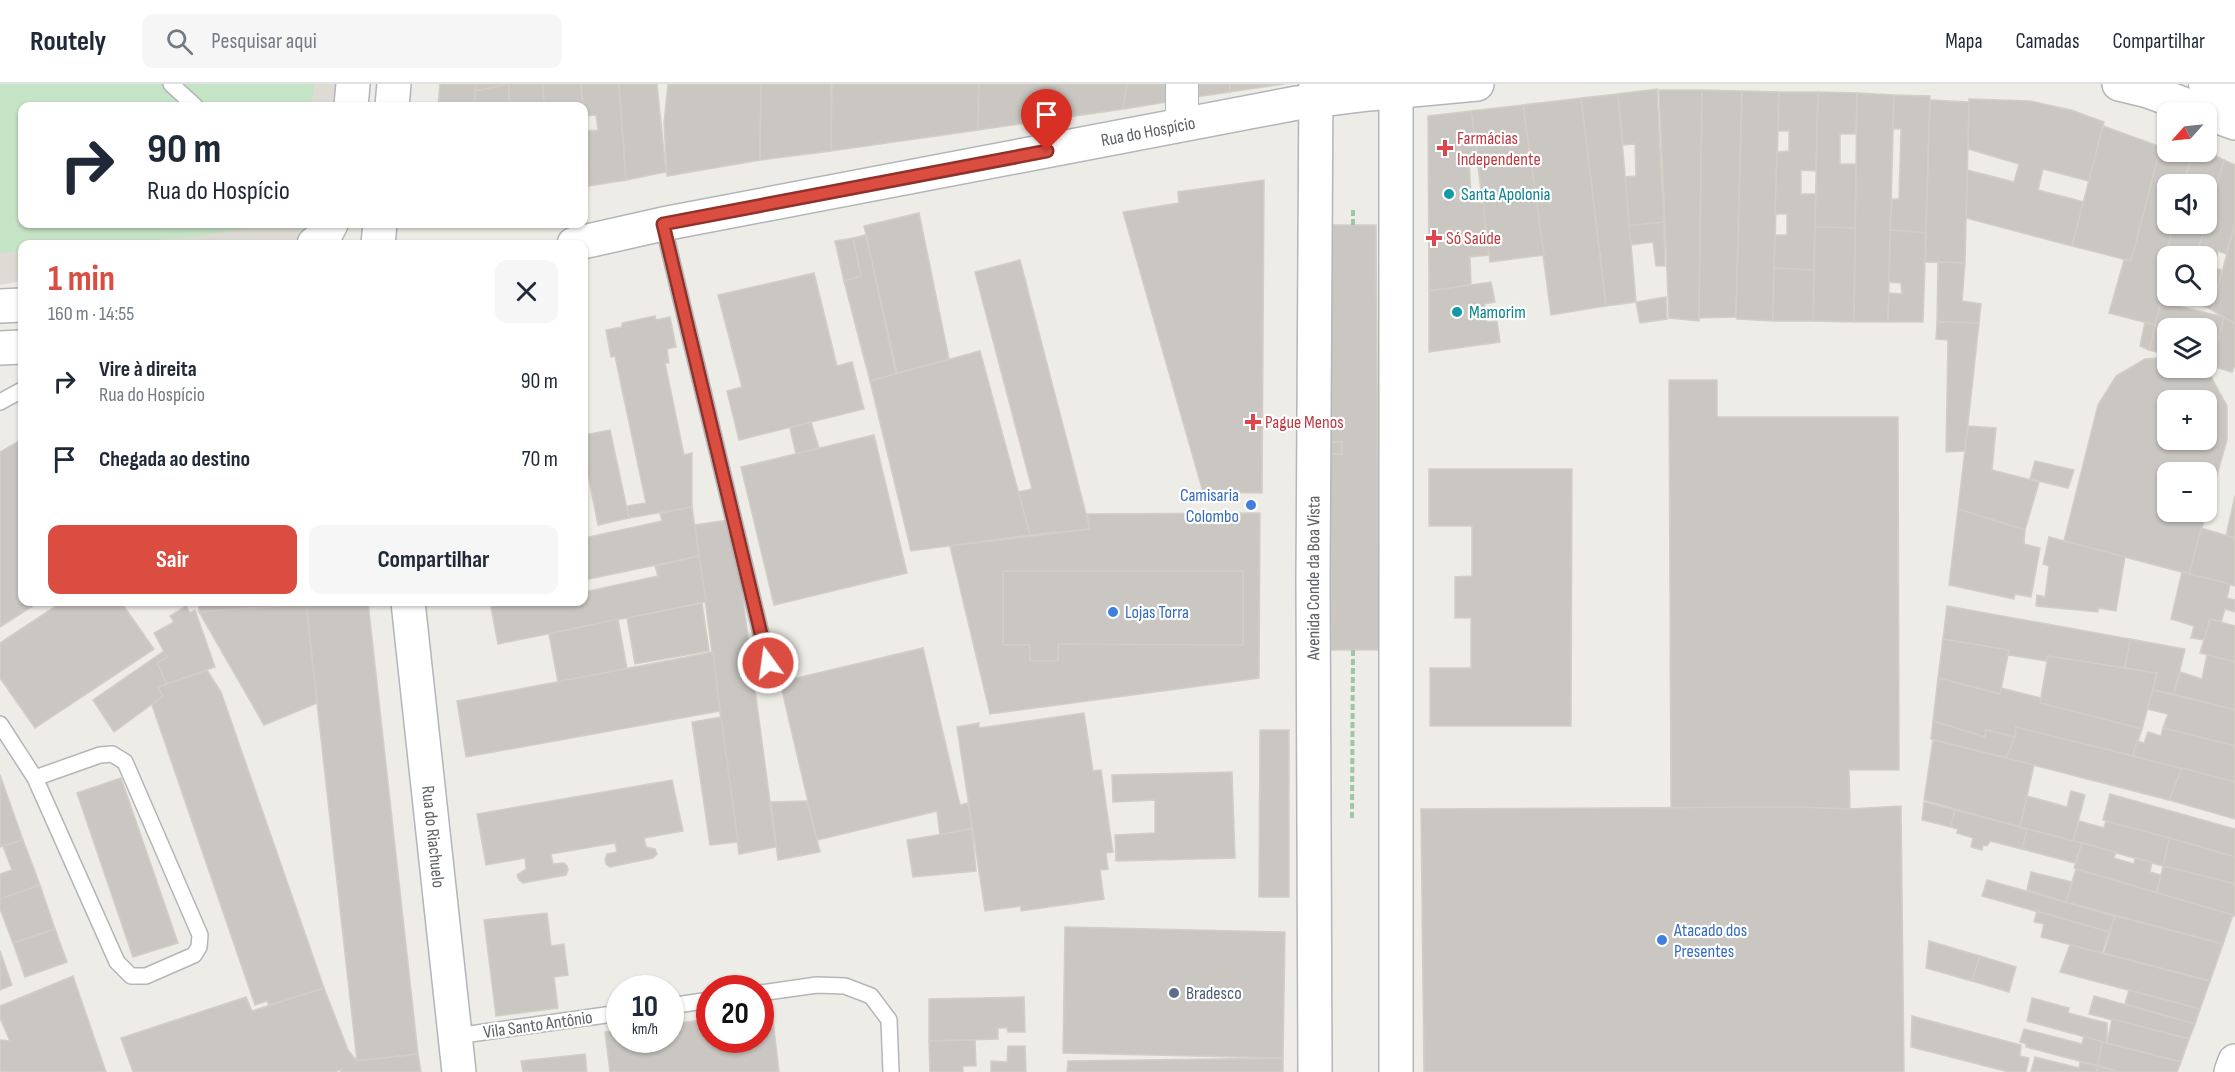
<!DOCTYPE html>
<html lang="pt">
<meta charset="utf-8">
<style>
:root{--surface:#fff;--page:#f6f6f7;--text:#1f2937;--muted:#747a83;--line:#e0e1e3;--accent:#da4d40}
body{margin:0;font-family:"Sofia Sans Condensed",sans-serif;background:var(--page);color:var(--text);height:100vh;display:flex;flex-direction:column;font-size:22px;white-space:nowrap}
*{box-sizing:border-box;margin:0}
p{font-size:20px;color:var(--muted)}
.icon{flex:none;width:33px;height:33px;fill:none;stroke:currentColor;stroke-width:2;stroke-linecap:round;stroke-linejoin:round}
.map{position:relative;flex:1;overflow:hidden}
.details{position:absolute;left:18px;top:156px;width:570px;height:366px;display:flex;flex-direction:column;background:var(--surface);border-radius:12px;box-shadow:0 2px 4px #0004}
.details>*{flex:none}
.top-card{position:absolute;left:18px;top:18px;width:570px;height:126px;border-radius:12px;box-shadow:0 2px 4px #0004;background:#fff;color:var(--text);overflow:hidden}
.needle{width:39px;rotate:243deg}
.buttons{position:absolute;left:2157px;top:18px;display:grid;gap:12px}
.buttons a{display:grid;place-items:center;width:60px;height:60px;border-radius:12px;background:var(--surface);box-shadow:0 2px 4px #0004;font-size:30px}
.speed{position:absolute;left:606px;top:891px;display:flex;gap:12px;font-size:30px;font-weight:700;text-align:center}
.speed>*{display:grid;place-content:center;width:78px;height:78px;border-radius:50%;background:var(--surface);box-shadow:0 2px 4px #0004;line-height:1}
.speed small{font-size:15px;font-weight:400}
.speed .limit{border:9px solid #d22;background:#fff;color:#111}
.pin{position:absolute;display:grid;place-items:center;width:51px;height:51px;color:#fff;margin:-62px -26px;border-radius:50% 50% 50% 0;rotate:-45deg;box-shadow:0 0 6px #0007}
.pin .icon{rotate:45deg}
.me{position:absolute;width:66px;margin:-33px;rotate:346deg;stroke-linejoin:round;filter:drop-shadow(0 0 4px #0008)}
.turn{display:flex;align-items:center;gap:21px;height:126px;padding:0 30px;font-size:27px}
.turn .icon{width:78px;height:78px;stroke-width:2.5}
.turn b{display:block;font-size:42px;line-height:51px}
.round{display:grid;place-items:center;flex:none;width:63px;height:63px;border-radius:12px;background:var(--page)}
.summary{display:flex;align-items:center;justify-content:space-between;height:102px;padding:0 30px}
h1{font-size:36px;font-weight:700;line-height:45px;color:var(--accent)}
.primary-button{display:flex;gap:12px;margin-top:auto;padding:12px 30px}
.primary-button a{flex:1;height:69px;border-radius:12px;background:var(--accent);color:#fff;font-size:24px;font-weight:700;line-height:69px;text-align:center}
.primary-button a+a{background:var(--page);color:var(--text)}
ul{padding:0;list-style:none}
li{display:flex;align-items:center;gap:18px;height:78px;padding:0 30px}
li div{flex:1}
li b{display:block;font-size:22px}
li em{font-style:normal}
header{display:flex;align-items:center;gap:36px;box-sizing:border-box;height:84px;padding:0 30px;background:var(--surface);border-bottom:2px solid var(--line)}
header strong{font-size:28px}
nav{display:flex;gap:33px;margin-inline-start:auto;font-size:21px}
.search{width:420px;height:54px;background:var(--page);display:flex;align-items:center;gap:15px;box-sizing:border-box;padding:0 21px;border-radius:12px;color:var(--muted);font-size:22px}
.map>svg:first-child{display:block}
.education{fill:#dedbd4}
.green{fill:#c5e3c5}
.building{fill:#cac7c2;stroke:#d3cec5;stroke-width:1.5;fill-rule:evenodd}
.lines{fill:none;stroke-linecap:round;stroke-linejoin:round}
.lane-casing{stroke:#b3b6b9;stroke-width:18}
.street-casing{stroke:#b3b6b9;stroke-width:34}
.secondary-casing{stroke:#b2b5b9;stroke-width:36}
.path{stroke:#9ec4a9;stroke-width:4;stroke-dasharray:6 3;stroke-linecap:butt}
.lane{stroke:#fff;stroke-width:15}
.street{stroke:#fff;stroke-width:32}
.secondary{stroke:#fff;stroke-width:33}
.route-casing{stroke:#8e322a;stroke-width:15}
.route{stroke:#da4d40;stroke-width:10}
.health-dot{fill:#e0444e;stroke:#fff;stroke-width:2}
.culture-dot{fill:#0f9aa8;stroke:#fff;stroke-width:2}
.shop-dot{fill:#3f7fe0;stroke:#fff;stroke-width:2}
.service-dot{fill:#5c6f8a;stroke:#fff;stroke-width:2}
.labels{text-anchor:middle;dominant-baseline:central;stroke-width:4.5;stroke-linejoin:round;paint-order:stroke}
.street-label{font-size:18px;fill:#5d6165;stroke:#fff}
.health-label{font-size:18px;fill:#be3a42;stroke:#fff;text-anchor:start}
.culture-label{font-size:18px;fill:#0d838f;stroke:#fff;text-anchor:start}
.shop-label{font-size:18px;fill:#366cbe;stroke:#fff;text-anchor:start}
.service-label{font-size:18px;fill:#4e5e75;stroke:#fff;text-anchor:start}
</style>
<header>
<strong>Routely</strong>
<div class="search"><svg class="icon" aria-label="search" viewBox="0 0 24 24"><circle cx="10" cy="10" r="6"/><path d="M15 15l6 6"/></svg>Pesquisar aqui</div>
<nav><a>Mapa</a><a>Camadas</a><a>Compartilhar</a></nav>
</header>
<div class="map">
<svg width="2235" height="988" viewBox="0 0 2235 988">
<rect width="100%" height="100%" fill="#eeece6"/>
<path class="education" d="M0 0H336L334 22H22V140H322L306 154 270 160H22V197L0 201Z"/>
<path class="green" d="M0 0H314L311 22H22V140H275L194 153 101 160H22V167L0 169Z"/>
<g class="building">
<path d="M440 0H476L475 22H438Z"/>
<path d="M476 0H509L475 7Z"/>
<path d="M509 0H543L544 22H509Z"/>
<path d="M509 0V22H475V7Z"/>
<path d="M543 0H581L583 22H544Z"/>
<path d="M581 0H619L626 96 589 102 585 47 598 46 596 31 584 32Z"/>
<path d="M619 0H657L666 88 626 96Z"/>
<path d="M668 0H761L760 76 667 92 664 39Z"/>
<path d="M761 0H831V67L760 76Z"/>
<path d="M832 0H979L978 46 831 67Z"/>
<path d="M979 0H1127L1123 25 978 46Z"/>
<path d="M1127 0H1172V17L1123 25Z"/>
<path d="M1195 0H1230V8L1195 13Z"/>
<path d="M1230 0H1284L1230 8Z"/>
<path d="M1657 5 1664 138 1629 142 1625 93 1636 92 1635 60 1623 61 1618 10Z"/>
<path d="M1659 6H1702L1699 237 1669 234Z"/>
<path d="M1702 6 1742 7 1736 233 1699 234Z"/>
<path d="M1742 7 1779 8 1773 237 1737 235 1736 233Z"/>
<path d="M1779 8H1818L1816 87 1801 86V110H1816L1814 186 1774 184 1775 151H1787V130H1775L1777 68 1789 67V47H1778Z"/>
<path d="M1818 8 1857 9 1856 50H1840V80H1856L1855 144 1815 143Z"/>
<path d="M1857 9 1894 11 1888 238H1854Z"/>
<path d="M1618 10 1636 218 1606 222 1581 14Z"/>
<path d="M1894 11 1930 12 1926 149 1890 146 1892 115H1899L1901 45H1893Z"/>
<path d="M1581 14 1606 222 1551 231 1523 21Z"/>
<path d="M1969 15 2030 17 2071 26 2104 38 2089 97 2043 85 2038 106 2084 118 2072 162 1966 134 1967 86 2014 98 2019 80 1968 65Z"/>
<path d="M1930 16 1969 18 1965 179 1925 178Z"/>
<path d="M1523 21 1544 171 1490 178 1471 27Z"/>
<path d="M1471 27 1477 70H1469L1471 118 1483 119 1489 171 1470 173 1471 201 1429 207 1428 32Z"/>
<path d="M584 31 589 102 584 103Z"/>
<path d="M2103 42 2161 63 2131 177 2072 162Z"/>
<path d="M2164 50 2168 51V68H2193L2184 100H2168V140H2174L2157 201 2165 203 2155 241 2109 229 2124 176 2131 177Z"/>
<path d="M2206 67 2224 76 2206 137V100H2184L2193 68Z"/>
<path d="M2224 76 2235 81V139L2226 170 2218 167 2214 184 2222 186 2212 226 2185 213 2186 212H2206V172H2196Z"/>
<path d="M1264 96 1262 409 1203 408 1123 128 1179 119 1178 108Z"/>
<path d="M919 129 949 275 897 289 864 142Z"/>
<path d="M1664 138 1665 182H1656L1653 158 1631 161 1629 142Z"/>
<path d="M2235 139V237L2234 240 2212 226Z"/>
<path d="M2174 140H2206L2196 172H2168V199L2159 196Z"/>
<path d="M1330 141H1376L1379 566H1331Z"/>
<path d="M1815 143 1855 144 1854 238 1813 237Z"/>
<path d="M1890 146 1926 149 1923 238H1888L1889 209 1902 210 1901 199 1889 198Z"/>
<path d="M866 151 896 290 870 297 844 197 861 192 853 154Z"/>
<path d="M853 154 861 192 844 197 835 157Z"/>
<path d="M1020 176 1090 445 1030 451 1018 408 1032 405 975 188Z"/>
<path d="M1938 178 1965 179 1962 217 1981 220 1979 239 1937 238Z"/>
<path d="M1774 184 1814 186 1813 237H1773Z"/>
<path d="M814 189 837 282 852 278 864 325 739 356 727 307 742 303 718 211Z"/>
<path d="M1491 198 1495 218 1484 220 1487 238 1497 237 1500 258 1429 268V207Z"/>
<path d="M1666 213 1667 235 1640 239 1636 218Z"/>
<path d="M2161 218 2224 233 2211 282 2206 281V244H2168V271L2149 266Z"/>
<path d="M655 232 656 236 670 233 676 263 667 265 669 279H665L684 371 692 369V423L629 434 627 422 646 419 615 272 611 273 606 246 622 243V239Z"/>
<path d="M2224 233 2235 240V281L2232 288 2211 282Z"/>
<path d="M1937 238 1979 239 1965 367 1946 368 1948 256 1936 255Z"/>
<path d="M2145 238 2155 241 2149 266 2140 262Z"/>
<path d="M980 267 1030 451 911 467 870 297Z"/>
<path d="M2159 269 2168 271V284H2203L2202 286 2210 291 2227 322V356L2189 490 2064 457 2098 321 2116 292 2145 275 2157 274ZM2168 316H2206V356H2168ZM2168 388H2206V428H2168Z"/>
<path d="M1669 296H1717V333H1898L1899 686H1849L1850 725 1671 724Z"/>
<path d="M811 338 819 364 796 370 790 344Z"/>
<path d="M1968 342 1996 344 1992 386 2039 398 2025 446 1958 425Z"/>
<path d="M610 346 629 434 598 441 584 370V351Z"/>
<path d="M874 351 907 489 774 521 741 383Z"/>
<path d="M22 355V518H39L0 543V368Z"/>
<rect x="1330" y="358" width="12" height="12"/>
<path d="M2035 377 2074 386 2068 404 2030 395Z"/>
<path d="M1429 385H1572L1571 642H1430V584H1471V534H1455V493L1472 492V442H1429Z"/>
<path d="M2235 412V454L2226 452Z"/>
<path d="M692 423 699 472 584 496V454L662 437 660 429Z"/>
<path d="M1958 425 2025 446 2024 460 2040 464 2031 513 2015 510 2014 515 1949 501Z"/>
<path d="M1260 429 1259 594 990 630 950 462 1090 445 1087 430Z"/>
<path d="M728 436 740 493 776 763 739 770 695 441Z"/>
<path d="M2201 444 2235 454V502L2189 490Z"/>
<path d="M2049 453 2125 473 2116 527 2098 524V528L2036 522 2037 511 2045 513 2049 482 2043 480Z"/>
<path d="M699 472 706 518 498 560 490 518H584V508L658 492 655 482Z"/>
<path d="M1003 487H1243V561L1058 560V577H1030V561H1003Z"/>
<path d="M2182 488 2230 500 2227 514 2235 516V528L2225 525 2221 538 2210 535 2204 556 2191 554 2194 542 2171 535Z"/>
<path d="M62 518H121L154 565 35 644 0 594V559Z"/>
<path d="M199 518H325L199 528Z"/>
<path d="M325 518H368L418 970 357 977 306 520Z"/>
<path d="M702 519 709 567 635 580 627 534Z"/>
<path d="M306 520 317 619 264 641 199 528Z"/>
<path d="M186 522 190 529 195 526 215 583 167 600 157 579 167 573 154 549 174 538 170 532Z"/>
<path d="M1947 522 2130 555 2125 584 2048 572 2046 577 2008 571 2009 566 1943 555Z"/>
<path d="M618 535 627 585 558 598 549 550Z"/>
<path d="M2210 535 2235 542V578L2200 569Z"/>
<path d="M1943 555 2009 566 2000 610 1938 594Z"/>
<path d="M2130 555 2185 565 2174 610 2153 606 2157 589 2125 584Z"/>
<path d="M923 564 960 721 968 719 972 744 940 751 937 727 817 756 780 598Z"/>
<path d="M164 567 167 573 157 579 167 600 158 603 163 612 114 648 93 616Z"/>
<path d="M713 568 720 627 466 673 457 617Z"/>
<path d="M2207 571 2235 578V626L2174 610 2180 588 2202 595Z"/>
<path d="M2048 572 2157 589 2142 645 2040 619Z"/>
<path d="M207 586 221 608 324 904 269 922 267 917 255 921 152 621 163 612 158 603Z"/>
<path d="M1938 594 2000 610 2001 604 2041 614 2040 619 2142 645 2133 672 2016 643 2015 653 1986 646 1985 653 1933 637Z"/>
<path d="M2153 606 2235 626V662L2163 644 2168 630 2147 625Z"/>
<path d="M1084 629 1093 687 1101 686 1113 768 1106 769 1108 785 1100 786 1104 815 1021 827V822L985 827 957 643 979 639V644Z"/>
<path d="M721 633 738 758 710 761 692 638Z"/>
<path d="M1933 637 1985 653 1986 646 2015 653 2006 674 1931 655Z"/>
<path d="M2016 643 2182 684 2169 716 2006 674 2015 653Z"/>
<path d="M2163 644 2235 662V698L2133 672 2137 657 2144 659 2148 648 2161 652Z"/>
<path d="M1260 646H1289V813H1259Z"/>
<path d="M1933 656 2034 681 2020 743 1924 716Z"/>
<path d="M2182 684 2235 698V735L2169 716Z"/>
<path d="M1232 688 1235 774 1116 777 1115 751 1155 749V716L1113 718 1112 691Z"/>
<path d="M0 691 23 756 0 763Z"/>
<path d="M121 694 178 859 133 873 77 709Z"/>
<path d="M672 696 683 747 644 754 646 763 655 765 657 770 653 774 610 783 606 780 605 775 607 770 617 768 615 759 551 770 553 780 564 779 567 782 568 786 566 791 523 799 519 796 517 791 526 785 525 774 486 781 477 730Z"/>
<path d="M2071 707 2085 711 2073 757 2020 743 2027 712 2067 723Z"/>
<path d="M2110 710 2235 745V773L2103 736Z"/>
<path d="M807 717 820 768 778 776 771 718Z"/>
<path d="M1924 718 1955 726 1951 743 1922 736Z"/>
<path d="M1901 722 1904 988H1424L1421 725 1799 723 1850 725Z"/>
<path d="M1955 726 2027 745 2022 765 1990 757 1987 762 1983 761 1982 766 1971 763 1973 754 1957 749 1958 745 1951 743Z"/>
<path d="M2079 737 2104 744 2106 737 2170 754 2163 782 2073 757Z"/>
<path d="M972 745 976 787 913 793 907 756Z"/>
<path d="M2027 745 2082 759 2075 779 2022 765Z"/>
<path d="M2170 754 2235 773V800L2163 782Z"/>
<path d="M23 756 40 801 0 815V790L12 786 3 762Z"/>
<path d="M2082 759 2116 768 2114 774 2134 780 2135 774 2152 778 2150 788 2161 791 2157 809 2074 784Z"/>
<path d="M2163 782 2235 800V832L2157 809Z"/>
<path d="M2076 785 2233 831 2223 860 2066 818Z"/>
<path d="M2031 788 2072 798 2066 818 2027 806Z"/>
<path d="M1987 796 2117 833 2109 848 1982 812Z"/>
<path d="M40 801 55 845 13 859 0 825V815Z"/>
<path d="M2037 827 2109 848 2102 869 2041 853 2044 840 2034 838Z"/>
<path d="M547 829 551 862 564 860 568 891 554 893 558 924 496 932 484 836Z"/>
<path d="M2115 832 2223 860 2210 897 2104 869Z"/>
<path d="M1065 843 1285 848 1283 974 1063 969Z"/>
<path d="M55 845 67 878 25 893 13 859Z"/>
<path d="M1929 857 1980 872 1972 897 1926 884Z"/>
<path d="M2070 861 2210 897 2200 925 2060 888Z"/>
<path d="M0 867 12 901 0 906Z"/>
<path d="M1980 872 2016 883 2009 908 1972 897Z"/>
<path d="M73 892 106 988H0V956L10 957 0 934V922Z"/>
<path d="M324 904 348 966 357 977 418 970 421 988H341V986L334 988H133L121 954 246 913 252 927Z"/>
<path d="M2129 906 2200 925 2195 940 2125 920Z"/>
<path d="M2094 912 2195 940 2189 955 2089 930Z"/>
<path d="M1024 913 1025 948H1008L1007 944H998V955L929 957V915Z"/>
<path d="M2032 914 2069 924 2068 929 2107 939V959L2027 937Z"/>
<path d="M772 928 779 988H610L605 948 620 946V956H670V940L710 935V956H760V929Z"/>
<path d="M1912 932 2021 961 2020 972 2029 974 2026 988H2009L1911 963Z"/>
<path d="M2112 935 2189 955 2181 978 2107 959Z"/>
<path d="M2024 945 2082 960 2084 952 2102 958 2098 982 2026 963V960L2020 958Z"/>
<path d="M975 956 976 982H963V988H930L929 957Z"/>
<path d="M2102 958 2181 978 2177 988H2120L2098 982Z"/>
<path d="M1008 962H1025L1026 988H991V977L1007 978Z"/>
<path d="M585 970 587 988H523L521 977Z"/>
<path d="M2035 973 2079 984 2080 978 2098 982 2097 988H2031Z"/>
<path d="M1283 974V988H1067L1068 977Z"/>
<path d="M2098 982 2120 988H2097Z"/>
</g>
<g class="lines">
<g class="lane-casing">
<g id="lane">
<path d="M171 0 195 22"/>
<path d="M663 140 768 579"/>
<path d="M0 318 22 306"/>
<path d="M0 640 35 694 117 878 131 892H146L194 871 199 863 200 851 125 678 112 670 100 671 35 694"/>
<path d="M760 909 817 901 845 902 871 912 889 936 891 988"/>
<path d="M670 922 710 916"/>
<path d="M456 952 620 929"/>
</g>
</g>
<g class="street-casing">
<g id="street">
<path d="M1182 0V41"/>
<path d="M2205 0 2235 7"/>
</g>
</g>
<g class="secondary-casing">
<g id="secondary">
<path d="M1396 0V988"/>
<path d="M2119 0 2148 7 2235 39"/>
<path d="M351 22 353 0"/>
<path d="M392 22 394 0"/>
<path d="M314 160 325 151 331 140"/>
<path d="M378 160 380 140"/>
<path id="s1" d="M574 160 663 140 1297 19 1369 10 1477 0"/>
<path d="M0 222 22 221"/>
<path d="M0 264 22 263"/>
<path id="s2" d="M408 518 459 988"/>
<path id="s3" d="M1315 988 1313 496 1316 0"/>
<path d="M2231 988 2235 977"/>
</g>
</g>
<g class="path">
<path d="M1353 126V142"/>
<path d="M1352 734 1353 566"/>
</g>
<use href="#lane" class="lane"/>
<use href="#street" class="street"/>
<use href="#secondary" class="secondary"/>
</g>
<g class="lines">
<g class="route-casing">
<path id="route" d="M768 579 663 140 1047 67"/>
</g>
<use href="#route" class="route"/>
</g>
<g class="health-dot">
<path d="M1442 55h6v6h6v6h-6v6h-6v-6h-6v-6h6z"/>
<path d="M1431 145h6v6h6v6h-6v6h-6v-6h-6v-6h6z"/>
<path d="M1250 329h6v6h6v6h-6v6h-6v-6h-6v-6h6z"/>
</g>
<g class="culture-dot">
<circle cx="1449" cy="110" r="6"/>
<circle cx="1457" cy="228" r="6"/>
</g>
<g class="shop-dot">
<circle cx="1251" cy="421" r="6"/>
<circle cx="1113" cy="528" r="6"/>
<circle cx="1662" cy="856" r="6"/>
</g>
<circle class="service-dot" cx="1174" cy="909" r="6"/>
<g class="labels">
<g class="street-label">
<text stroke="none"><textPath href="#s1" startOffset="585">Rua do Hospício</textPath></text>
<text stroke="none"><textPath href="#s3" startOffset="494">Avenida Conde da Boa Vista</textPath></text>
<text stroke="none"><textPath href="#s2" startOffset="236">Rua do Riachuelo</textPath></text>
<text transform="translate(538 941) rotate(-8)">Vila Santo Antônio</text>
</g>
<g class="health-label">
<text x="1457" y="54">Farmácias<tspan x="1457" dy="21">Independente</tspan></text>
<text x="1446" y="154">Só Saúde</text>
<text x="1265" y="338">Pague Menos</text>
</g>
<g class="culture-label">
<text x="1461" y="110">Santa Apolonia</text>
<text x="1469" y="228">Mamorim</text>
</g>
<g class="shop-label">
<text x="1239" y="411" text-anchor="end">Camisaria<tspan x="1239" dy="21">Colombo</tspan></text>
<text x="1125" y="528">Lojas Torra</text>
<text x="1674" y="846">Atacado dos<tspan x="1674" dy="21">Presentes</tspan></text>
</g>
<g class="service-label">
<text x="1186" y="909">Bradesco</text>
</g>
</g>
</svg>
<div class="buttons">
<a><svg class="needle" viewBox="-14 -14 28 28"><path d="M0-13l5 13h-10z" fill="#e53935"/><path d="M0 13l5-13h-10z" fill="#747a83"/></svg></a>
<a><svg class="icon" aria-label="sound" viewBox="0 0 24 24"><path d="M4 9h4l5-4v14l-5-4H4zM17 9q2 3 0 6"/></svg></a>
<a><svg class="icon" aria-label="search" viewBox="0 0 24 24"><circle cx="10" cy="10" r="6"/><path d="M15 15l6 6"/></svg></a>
<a><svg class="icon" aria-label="layers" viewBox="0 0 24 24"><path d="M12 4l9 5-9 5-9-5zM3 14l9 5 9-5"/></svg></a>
<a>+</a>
<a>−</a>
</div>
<div class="speed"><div>10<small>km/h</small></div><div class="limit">20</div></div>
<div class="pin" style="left:1047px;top:67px;background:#d93025"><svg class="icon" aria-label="arrive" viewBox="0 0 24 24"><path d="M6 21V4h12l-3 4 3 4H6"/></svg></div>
<svg class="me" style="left:768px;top:579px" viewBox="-20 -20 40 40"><circle r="17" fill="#da4d40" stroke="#fff" stroke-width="3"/><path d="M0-11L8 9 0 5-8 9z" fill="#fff"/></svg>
<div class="top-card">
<div class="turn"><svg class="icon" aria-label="right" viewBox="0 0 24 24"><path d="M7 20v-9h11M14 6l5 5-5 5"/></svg><div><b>90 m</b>Rua do Hospício</div></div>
</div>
<section class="details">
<div class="summary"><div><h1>1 min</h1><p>160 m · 14:55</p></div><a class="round"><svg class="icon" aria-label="close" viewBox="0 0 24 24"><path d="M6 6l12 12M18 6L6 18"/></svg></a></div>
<ul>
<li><svg class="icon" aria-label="right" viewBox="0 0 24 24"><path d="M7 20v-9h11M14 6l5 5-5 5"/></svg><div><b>Vire à direita</b><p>Rua do Hospício</p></div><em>90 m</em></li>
<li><svg class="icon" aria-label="arrive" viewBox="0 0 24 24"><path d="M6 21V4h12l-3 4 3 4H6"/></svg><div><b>Chegada ao destino</b></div><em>70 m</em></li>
</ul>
<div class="primary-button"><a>Sair</a><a>Compartilhar</a></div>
</section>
</div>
